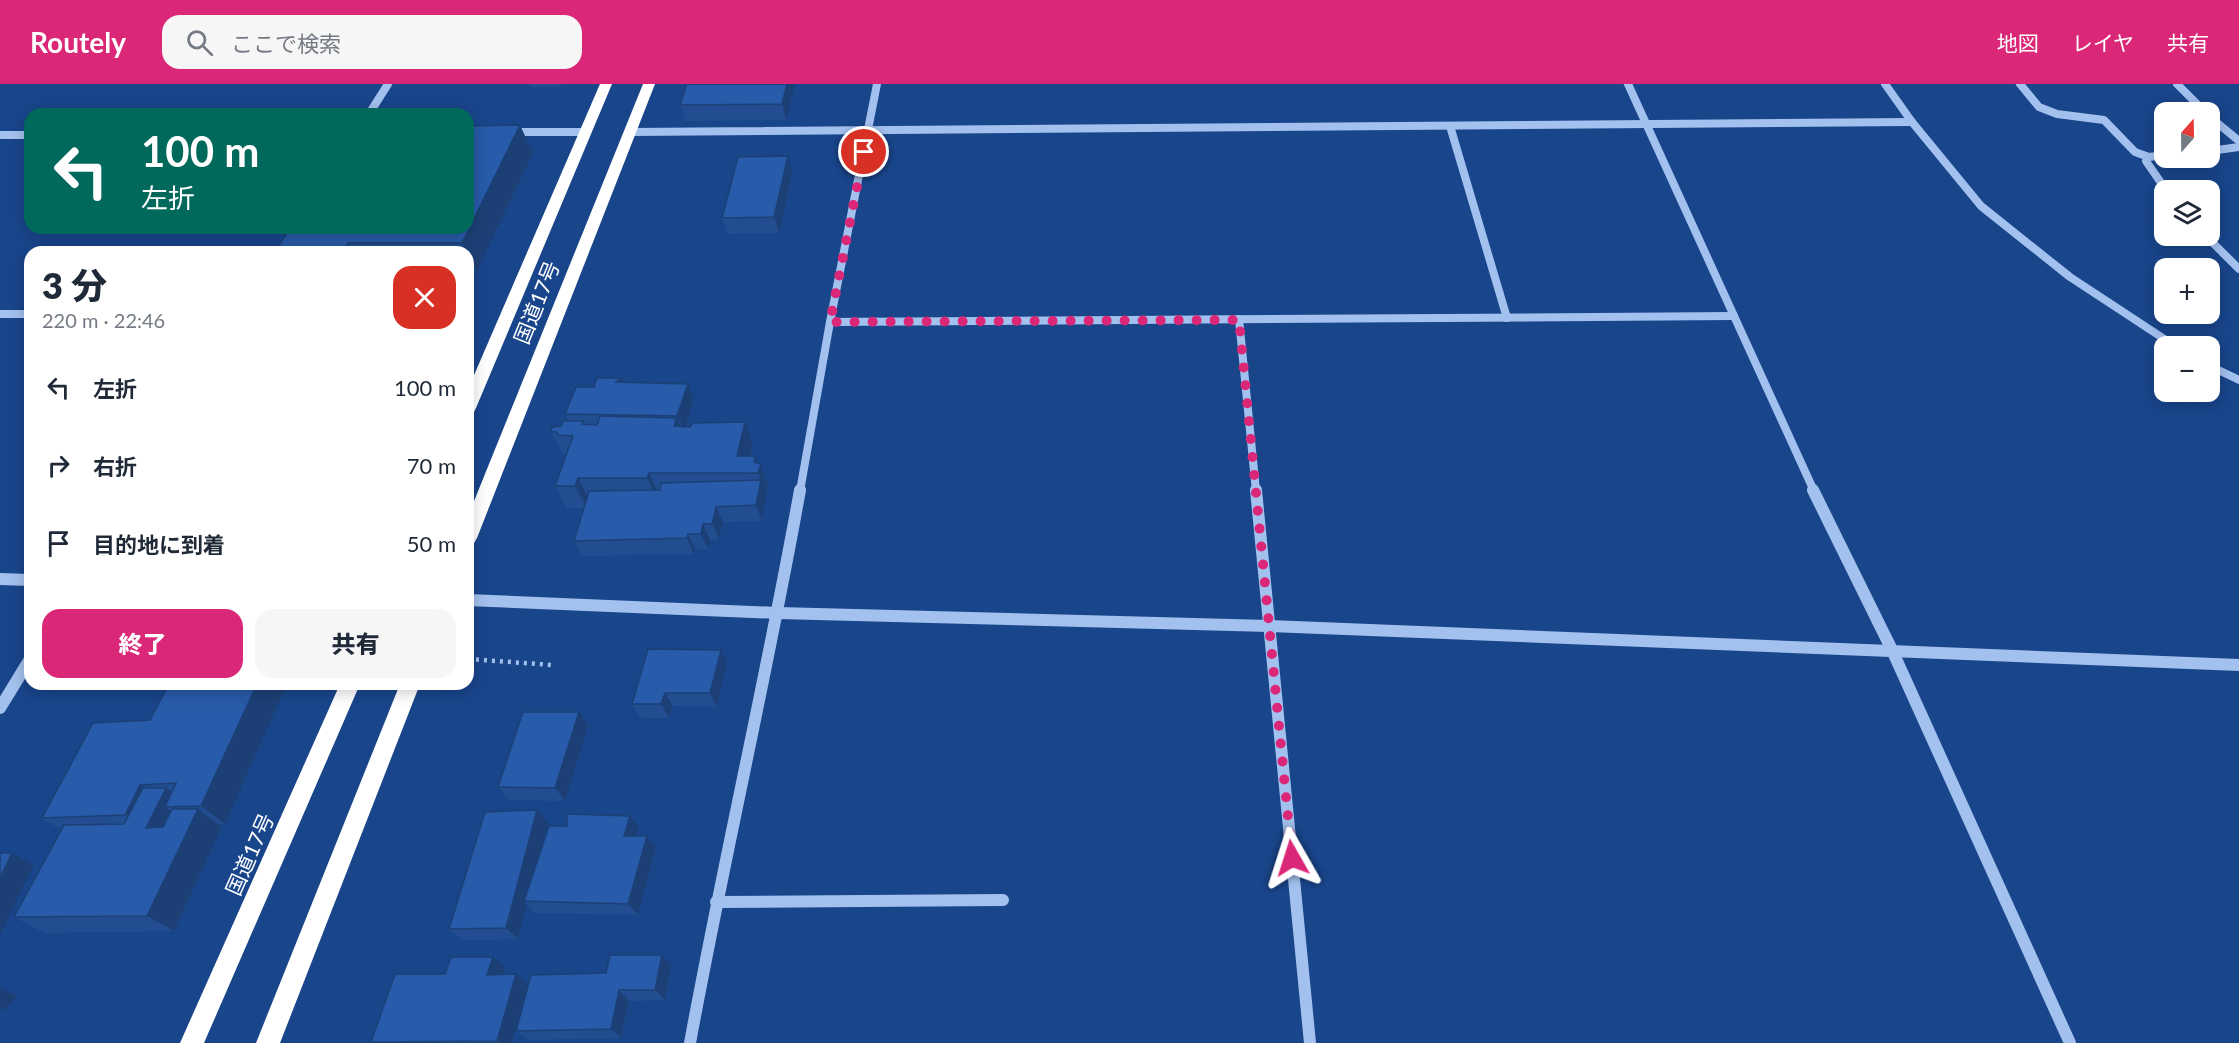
<!DOCTYPE html>
<html lang="ja">
<meta charset="utf-8">
<style>
:root{--surface:#fff;--page:#f6f6f7;--text:#1f2937;--muted:#747a83;--accent:#db2777}
body{margin:0;font-family:Lato,"Noto Sans JP",sans-serif;background:var(--page);color:var(--text);height:100vh;display:flex;flex-direction:column;font-size:22px;white-space:nowrap}
*{box-sizing:border-box;margin:0}
p{font-size:20px;color:var(--muted)}
.icon{flex:none;width:33px;height:33px;fill:none;stroke:currentColor;stroke-width:2;stroke-linecap:round;stroke-linejoin:round}
.map{position:relative;flex:1;overflow:hidden}
.side{position:absolute;left:24px;top:162px;width:450px;height:444px;display:flex;flex-direction:column;background:var(--surface);border-radius:18px;box-shadow:0 3px 15px #0003}
.side>*{flex:none}
.hud{position:absolute;left:24px;top:24px;width:450px;height:126px;border-radius:18px;box-shadow:0 3px 15px #0003;background:#00695c;color:#fff;overflow:hidden}
.needle{width:39px;rotate:20deg}
.fabs{position:absolute;left:2154px;top:18px;display:grid;gap:12px}
.fabs a{display:grid;place-items:center;width:66px;height:66px;border-radius:12px;background:var(--surface);box-shadow:0 3px 15px #0003;font-size:30px}
.pin{position:absolute;display:grid;place-items:center;width:51px;height:51px;color:#fff;margin:-26px;border:3px solid #fff;border-radius:50%;box-shadow:0 2px 6px #0007}
.me{position:absolute;width:66px;margin:-33px;rotate:354deg;stroke-linejoin:round;filter:drop-shadow(0 0 4px #0008)}
.turn{display:flex;align-items:center;gap:21px;height:126px;padding:0 18px;font-size:27px}
.turn .icon{width:78px;height:78px;stroke-width:2.5}
.turn b{display:block;font-size:42px;line-height:51px}
.round{display:grid;place-items:center;flex:none;width:63px;height:63px;border-radius:18px;background:var(--page)}
.headline{display:flex;align-items:center;justify-content:space-between;height:102px;padding:0 18px}
h1{font-size:36px;font-weight:800;line-height:45px}
.cta{display:flex;gap:12px;margin-top:auto;padding:12px 18px}
.cta a{flex:1;height:69px;border-radius:18px;background:var(--accent);color:#fff;font-size:24px;font-weight:800;line-height:69px;text-align:center}
.cta a+a{background:var(--page);color:var(--text)}
ul{padding:0;list-style:none}
li{display:flex;align-items:center;gap:18px;height:78px;padding:0 18px}
li div{flex:1}
li b{display:block;font-size:22px}
li em{font-style:normal}
header{display:flex;align-items:center;gap:36px;box-sizing:border-box;height:84px;padding:0 30px;background:var(--accent);color:#fff}
header strong{font-size:28px}
nav{display:flex;gap:33px;margin-inline-start:auto;font-size:21px}
.search{width:420px;height:54px;background:var(--page);display:flex;align-items:center;gap:15px;box-sizing:border-box;padding:0 21px;border-radius:18px;color:var(--muted);font-size:22px}
.map>svg:first-child{display:block}
.lines{fill:none;stroke-linecap:round;stroke-linejoin:round}
.path{stroke:#a3c1ee;stroke-width:4.5;stroke-dasharray:3 5;stroke-linecap:butt}
.minor-far1{stroke:#a3c1ee;stroke-width:8}
.minor{stroke:#a3c1ee;stroke-width:12}
.highway{fill:#fff;fill-rule:evenodd}
.wall{fill:#224e91}
.shaded-wall{fill:#1c4076}
.building{fill:#285ba9;stroke:#1c4076;stroke-width:1.5}
.route{stroke:#db2777;stroke-width:10;stroke-dasharray:0 18}
.labels{text-anchor:middle;dominant-baseline:central;stroke-width:6;stroke-linejoin:round;paint-order:stroke}
.street-label{font-size:21px;fill:#fff;stroke:#19458b}
</style>
<header>
<strong>Routely</strong>
<div class="search"><svg class="icon" aria-label="search" viewBox="0 0 24 24"><circle cx="10" cy="10" r="6"/><path d="M15 15l6 6"/></svg>ここで検索</div>
<nav><a>地図</a><a>レイヤ</a><a>共有</a></nav>
</header>
<div class="map">
<svg width="2239" height="959" viewBox="0 0 2239 959">
<rect width="100%" height="100%" fill="#19458b"/>
<g class="lines">
<path class="path" d="M468 575 552 581"/>
<g class="minor-far1">
<path d="M1628 0 1814 407"/>
<path d="M1885 0 1912 38 1981 122 2070 193 2175 262"/>
<path d="M2020 0 2039 23 2057 30 2104 36 2135 68 2149 73"/>
<path d="M2177 0 2205 28"/>
<path d="M369 30 388 0"/>
<path d="M2210 33 2239 57"/>
<path d="M1450 42 1507 234"/>
<path d="M511 48H586"/>
<path d="M630 48 1912 38"/>
<path d="M0 51H30"/>
<path d="M2210 67 2239 63"/>
<path d="M2164 71 2149 73 2146 77 2166 106"/>
<path d="M2206 152 2239 185"/>
<path d="M0 230H30"/>
<path d="M1239 235 1256 407"/>
<path d="M830 238 1734 232"/>
<path d="M2210 282 2239 296"/>
<path d="M800 407 830 238 877 0"/>
</g>
<g class="minor">
<path d="M1256 406 1310 959"/>
<path d="M1813 406 1892 566 2070 959"/>
<path d="M0 495 30 496"/>
<path d="M468 516 778 529 1269 542 2239 581"/>
<path d="M0 624 30 575"/>
<path d="M716 818 1003 816"/>
<path d="M690 959C724 774 767 591 800 406"/>
</g>
<g class="highway">
<path d="M600 0H612L476 324 474 328 468 330V305Z"/>
<path d="M643 0H655L477 454 474 459 468 461V432Z"/>
<path d="M340 600H360L204 959H180Z"/>
<path d="M400 600H420L280 959H256Z"/>
</g>
</g>
<g class="wall">
<path d="M530 0H561L559 3H531Z"/>
<path d="M795 0 786 36 685 37 680 21Z"/>
<path d="M533 69 477 187H468V168H275Z"/>
<path d="M792 89 779 149 727 150 722 134Z"/>
<path d="M624 298 694 315 686 343 753 360 751 372 758 380H761L768 402 762 437 723 438 719 455 710 456 708 465H695L694 470 582 472 574 457 584 424H567L555 402 567 370H563L551 348 568 337 565 330 594 303Z"/>
<path d="M721 566 727 580 717 623 673 622 669 634H641L632 620Z"/>
<path d="M579 628 588 642 565 717 509 716 498 703Z"/>
<path d="M150 636 225 740H218L222 743 174 847 45 849 14 833 62 746 42 734Z"/>
<path d="M548 739 543 757 639 744 637 752H647L656 764 638 831 535 829 527 820 518 855 462 856 449 845Z"/>
<path d="M671 881 665 916 629 917 621 954 528 956 516 947 606 889Z"/>
<path d="M506 883 503 890H516L528 900 512 959 371 958 445 890Z"/>
</g>
<g class="shaded-wall">
<path d="M787 0H795L786 36 782 20Z"/>
<path d="M520 41 533 69 477 187 462 159Z"/>
<path d="M788 72 792 89 779 149 774 133Z"/>
<path d="M348 159 353 168H343Z"/>
<path d="M622 294 629 310 616 298Z"/>
<path d="M688 300 694 315 684 348 677 332Z"/>
<path d="M677 334 686 357 674 342Z"/>
<path d="M745 338 753 360 747 389 737 372Z"/>
<path d="M755 372 759 385 761 380 768 402 766 411 754 378Z"/>
<path d="M649 389 659 411 658 416 647 394Z"/>
<path d="M578 394 589 416 587 424 575 402Z"/>
<path d="M761 396 766 412 762 437 756 421Z"/>
<path d="M716 423 723 438 719 455 712 440Z"/>
<path d="M703 440 710 456 708 465 701 450Z"/>
<path d="M688 450 695 465 694 470 687 454Z"/>
<path d="M721 566 727 580 717 623 710 609Z"/>
<path d="M257 600H287L225 740 201 722Z"/>
<path d="M665 609 673 622 669 634 661 620Z"/>
<path d="M579 628 588 642 565 717 555 704Z"/>
<path d="M140 701 160 715 166 704 191 722 165 723 184 736 151 749 125 731Z"/>
<path d="M198 725 222 743 174 847 147 832Z"/>
<path d="M537 726 548 739 528 817H524L527 820 518 855 506 844Z"/>
<path d="M630 732 639 744 633 764 624 752Z"/>
<path d="M647 752 656 764 638 831 628 820Z"/>
<path d="M12 769 34 781 0 851V794Z"/>
<path d="M662 871 671 881 665 916 655 906Z"/>
<path d="M493 873 506 883 500 901 487 891Z"/>
<path d="M516 890 528 900 512 959H500L497 957Z"/>
<path d="M0 904 18 912 4 926 0 925Z"/>
<path d="M619 906 629 917 621 954 611 945Z"/>
</g>
<g class="building">
<path d="M687 0H787L782 20 680 21Z"/>
<path d="M520 41 462 159H348L343 168H275L290 144H468V42Z"/>
<path d="M788 72 774 133 722 134 738 73Z"/>
<path d="M597 294H622L616 298 688 300 677 332 565 330 576 303H594Z"/>
<path d="M600 332 677 334 674 342 690 343 693 339 745 338 737 372H755L754 378 761 380 758 389H649L647 394H578L575 402H555L573 352 558 351 557 348H551L552 343 561 342 563 337H583L582 340 597 341Z"/>
<path d="M761 396 756 421 716 423 712 440H703L701 450H688L687 454 574 457 589 407 660 406 661 399Z"/>
<path d="M648 565 721 566 710 609H665L661 620H632Z"/>
<path d="M169 600H257L201 722 165 723 176 699 140 701 125 731 42 734 93 639 150 636Z"/>
<path d="M523 628H579L555 704 498 703Z"/>
<path d="M143 704H166L146 744 163 743 172 725H198L147 832 14 833 64 741 124 740Z"/>
<path d="M537 726 506 844 449 845 485 728Z"/>
<path d="M567 730 630 732 624 752H647L628 820 524 817 549 742H567Z"/>
<path d="M0 769H12L0 794Z"/>
<path d="M610 871H662L655 906H619L611 945 516 947 531 891 606 889Z"/>
<path d="M451 873H493L487 891 516 890 497 957 371 958 395 890H445Z"/>
</g>
<g class="lines">
<path class="route" d="M864 68 830 238 1239 236 1292 774"/>
</g>
<g class="labels">
<g class="street-label">
<text transform="translate(536 218) rotate(-68)">国道17号</text>
<text transform="translate(249 770) rotate(-66)">国道17号</text>
</g>
</g>
</svg>
<div class="fabs">
<a><svg class="needle" viewBox="-14 -14 28 28"><path d="M0-13l5 13h-10z" fill="#e53935"/><path d="M0 13l5-13h-10z" fill="#747a83"/></svg></a>
<a><svg class="icon" aria-label="layers" viewBox="0 0 24 24"><path d="M12 4l9 5-9 5-9-5zM3 14l9 5 9-5"/></svg></a>
<a>+</a>
<a>−</a>
</div>
<div class="pin" style="left:864px;top:68px;background:#d93025"><svg class="icon" aria-label="arrive" viewBox="0 0 24 24"><path d="M6 21V4h12l-3 4 3 4H6"/></svg></div>
<svg class="me" style="left:1292px;top:774px" viewBox="-20 -20 40 40"><path d="M0-17L14 15 0 8-14 15z" fill="#db2777" stroke="#fff" stroke-width="4"/></svg>
<div class="hud">
<div class="turn"><svg class="icon" aria-label="left" viewBox="0 0 24 24"><path d="M17 20v-9H6M10 6l-5 5 5 5"/></svg><div><b>100 m</b>左折</div></div>
</div>
<section class="side">
<div class="headline"><div><h1>3 分</h1><p>220 m · 22:46</p></div><a class="round" style="background:#d93025;color:#fff"><svg class="icon" aria-label="close" viewBox="0 0 24 24"><path d="M6 6l12 12M18 6L6 18"/></svg></a></div>
<ul>
<li><svg class="icon" aria-label="left" viewBox="0 0 24 24"><path d="M17 20v-9H6M10 6l-5 5 5 5"/></svg><div><b>左折</b></div><em>100 m</em></li>
<li><svg class="icon" aria-label="right" viewBox="0 0 24 24"><path d="M7 20v-9h11M14 6l5 5-5 5"/></svg><div><b>右折</b></div><em>70 m</em></li>
<li><svg class="icon" aria-label="arrive" viewBox="0 0 24 24"><path d="M6 21V4h12l-3 4 3 4H6"/></svg><div><b>目的地に到着</b></div><em>50 m</em></li>
</ul>
<div class="cta"><a>終了</a><a>共有</a></div>
</section>
</div>
